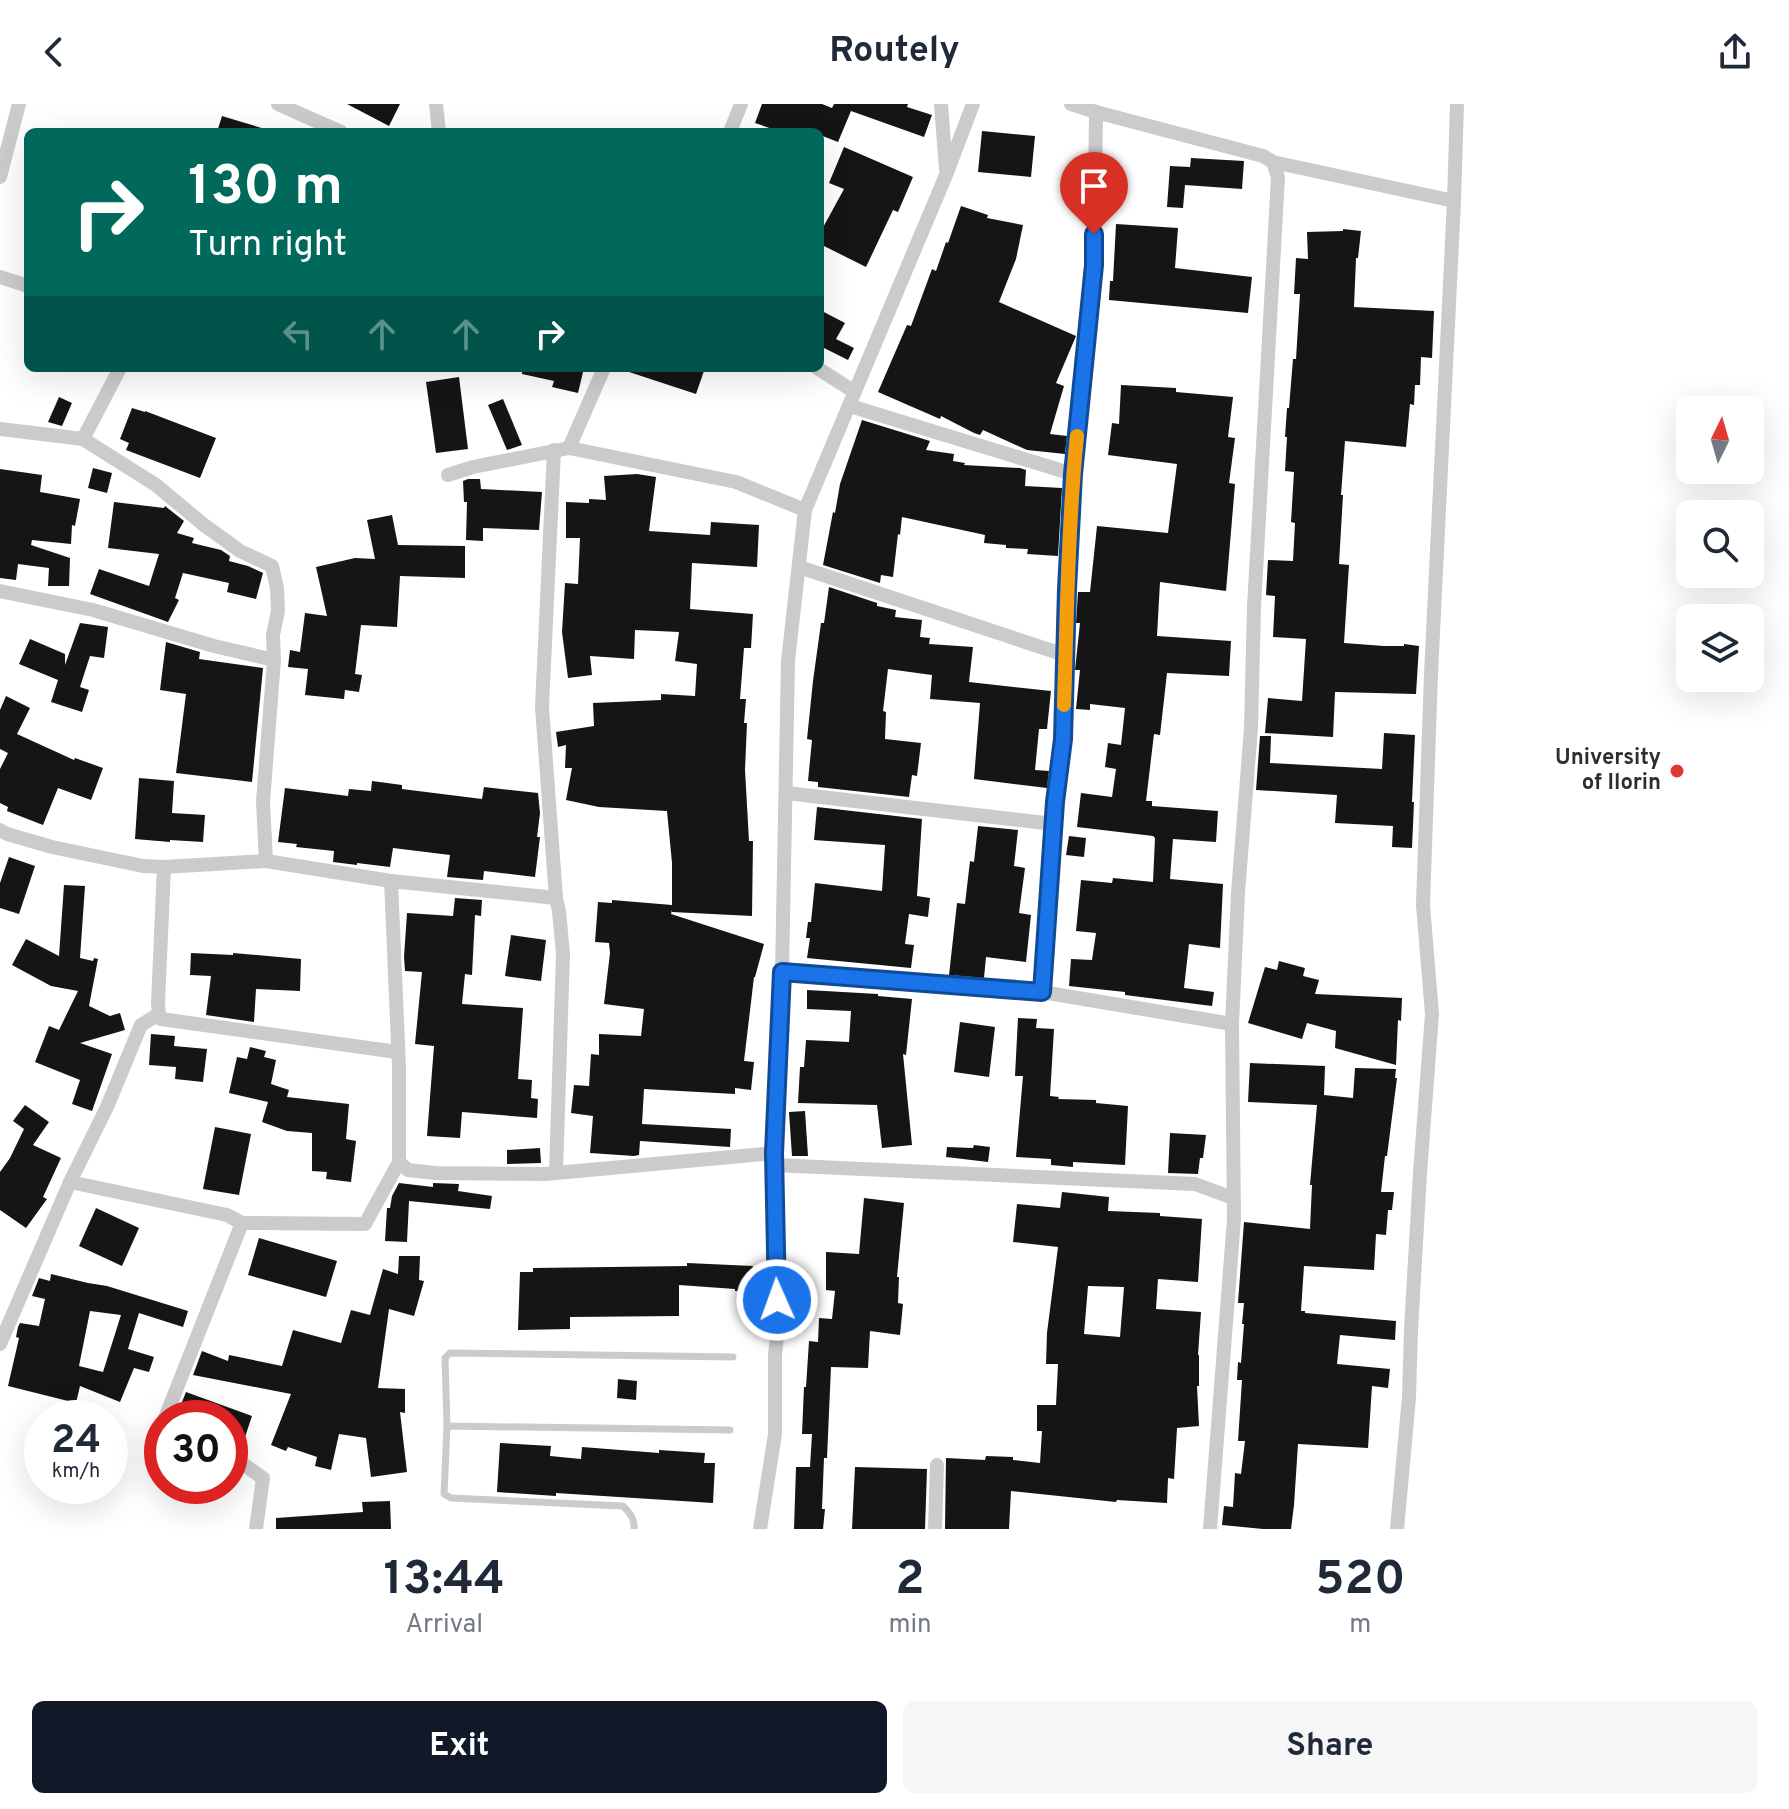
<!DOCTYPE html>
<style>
:root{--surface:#fff;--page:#f6f6f7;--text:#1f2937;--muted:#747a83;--accent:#111827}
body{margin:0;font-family:Overpass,sans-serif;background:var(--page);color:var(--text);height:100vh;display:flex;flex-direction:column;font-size:30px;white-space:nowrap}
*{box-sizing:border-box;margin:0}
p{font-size:26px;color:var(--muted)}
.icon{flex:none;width:44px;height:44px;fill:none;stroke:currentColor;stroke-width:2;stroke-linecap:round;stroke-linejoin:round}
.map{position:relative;height:1425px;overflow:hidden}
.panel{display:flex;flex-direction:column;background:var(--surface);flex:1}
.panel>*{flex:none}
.banner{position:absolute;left:24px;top:24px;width:800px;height:244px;border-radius:12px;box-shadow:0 8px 32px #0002;background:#00695c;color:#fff;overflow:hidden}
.needle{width:52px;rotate:5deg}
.buttons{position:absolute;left:1676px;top:292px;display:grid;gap:16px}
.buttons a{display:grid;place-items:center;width:88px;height:88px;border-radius:12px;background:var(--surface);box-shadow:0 8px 32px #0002;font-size:40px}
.speed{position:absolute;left:24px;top:1296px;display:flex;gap:16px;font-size:40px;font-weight:700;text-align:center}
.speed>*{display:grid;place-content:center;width:104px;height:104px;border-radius:50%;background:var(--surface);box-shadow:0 8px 32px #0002;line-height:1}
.speed small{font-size:20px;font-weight:400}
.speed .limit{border:12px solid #d22;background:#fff;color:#111}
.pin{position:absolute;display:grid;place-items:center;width:68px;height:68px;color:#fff;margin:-82px -34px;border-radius:50% 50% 50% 0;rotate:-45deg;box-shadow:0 0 8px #0007}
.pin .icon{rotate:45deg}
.me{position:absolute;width:88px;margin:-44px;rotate:358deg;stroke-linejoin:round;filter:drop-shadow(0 0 6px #0008)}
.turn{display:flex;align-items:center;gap:28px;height:168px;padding:0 32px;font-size:36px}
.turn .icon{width:104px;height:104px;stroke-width:2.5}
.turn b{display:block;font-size:56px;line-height:68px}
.lanes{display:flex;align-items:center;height:76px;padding:0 32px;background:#0003;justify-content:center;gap:40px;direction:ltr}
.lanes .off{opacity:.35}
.eta{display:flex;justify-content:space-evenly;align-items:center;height:136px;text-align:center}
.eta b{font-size:48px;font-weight:700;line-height:56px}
.cta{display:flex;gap:16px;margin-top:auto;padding:16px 32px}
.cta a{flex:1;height:92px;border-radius:12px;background:var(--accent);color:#fff;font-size:32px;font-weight:700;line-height:92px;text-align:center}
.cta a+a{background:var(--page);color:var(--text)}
header{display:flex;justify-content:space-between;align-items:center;height:104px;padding:0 32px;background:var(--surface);font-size:36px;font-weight:700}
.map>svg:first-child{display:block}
.building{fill:#151515;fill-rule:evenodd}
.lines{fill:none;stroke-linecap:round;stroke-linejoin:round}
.service{stroke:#cbcbcb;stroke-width:7}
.minor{stroke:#cbcbcb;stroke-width:14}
.route-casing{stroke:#114b97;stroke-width:20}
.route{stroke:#1a73e8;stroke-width:14}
.slow{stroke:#f59e0b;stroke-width:14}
.poi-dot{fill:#df3935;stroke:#fff;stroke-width:3}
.labels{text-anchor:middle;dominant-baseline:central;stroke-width:8;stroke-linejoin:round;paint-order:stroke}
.poi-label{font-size:22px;font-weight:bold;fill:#2e2e2e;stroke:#fff;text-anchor:end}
</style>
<header><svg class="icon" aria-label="back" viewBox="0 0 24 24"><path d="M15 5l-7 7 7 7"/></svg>Routely<svg class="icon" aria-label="share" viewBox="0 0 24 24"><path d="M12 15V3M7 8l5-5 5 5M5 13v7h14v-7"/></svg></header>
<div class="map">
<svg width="1789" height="1425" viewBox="0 0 1789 1425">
<rect width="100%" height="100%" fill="#fff"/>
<g class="building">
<path d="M347 0H400L389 22Z"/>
<path d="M762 0H822L832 4 834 0H908L907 3 932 11 924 33 851 7 838 38 820 31V28H781L755 19Z"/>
<path d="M222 12 265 25 264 28H217Z"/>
<path d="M982 27 1035 32 1031 73 978 68Z"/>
<path d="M844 43 913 73 898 108 893 106 866 163 820 140V129L844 85 829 79Z"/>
<path d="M1191 54 1244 57 1242 85 1185 81 1183 104 1167 103 1170 62 1190 63Z"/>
<path d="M961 102 988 111 987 114 1023 121 1016 155 999 198 1076 232 1056 279 1064 282 1050 330 1067 332 1065 350 1027 346 983 326 980 331 974 329 941 312 940 315 878 288 907 221 911 222 932 165 936 167 946 138 948 139Z"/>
<path d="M1116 120 1178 124 1175 164 1252 173 1248 209 1109 196 1110 177H1113Z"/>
<path d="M1343 125 1361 127 1358 154H1356L1354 203 1434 207 1432 254 1421 253 1420 281H1415L1414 301 1410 300 1406 343 1345 337 1341 391H1343L1339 460 1349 461 1344 539 1384 542H1404V540L1419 542 1416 590 1335 588 1333 633 1265 629 1268 594 1302 597 1306 535 1273 533 1275 492 1266 491 1268 456 1293 457 1295 419 1291 418 1294 368 1285 367 1287 333H1285L1287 304H1289L1293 255H1296L1300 190H1294L1296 154 1308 155 1307 128 1343 127Z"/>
<path d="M820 206 845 219 836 235 854 244 848 256 820 242Z"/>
<path d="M522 264H584L578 289 552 283 554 277 522 270Z"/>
<path d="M626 264H705L696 290 626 267Z"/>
<path d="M459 273 468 345 436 349 426 278Z"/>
<path d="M1121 281 1176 284V288L1233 293 1228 333 1235 334 1229 379 1235 380 1226 487 1160 478 1157 532 1231 537 1229 572 1167 569 1160 631 1154 630 1146 697H1152V702L1218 707 1216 738 1173 735 1170 775 1223 780 1220 844 1189 840 1184 884 1214 888 1212 902 1125 891V888L1069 882 1071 855 1092 856 1096 829 1076 827 1081 776 1112 779 1113 774 1153 778 1155 734 1153 732 1077 723 1081 689 1112 693 1116 665 1105 663 1108 639 1121 641 1125 604 1090 600V606L1076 605 1080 566H1075L1080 519H1076L1078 488H1090L1097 422 1168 429 1177 360 1108 351 1112 319 1119 320Z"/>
<path d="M59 293 72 299 62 322 48 318Z"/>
<path d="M503 295 522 341 507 346 488 301Z"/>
<path d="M132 304 145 308V307L216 334 200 374 126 346 129 339 120 335Z"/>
<path d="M862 316 930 337 926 346 954 350 953 357 965 359 964 361 1020 364 1026 366 1025 382 1062 384 1058 452 1027 450 1028 445 1006 444V441L984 439 985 431 902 413 900 431 898 430 893 473 881 471 880 479 823 461 833 408 835 409 840 380Z"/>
<path d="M93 364 112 369 107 389 88 384Z"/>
<path d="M0 365 42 371 40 388 80 395 75 422 72 421 71 440 32 436 31 441 70 454 69 482H48L49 464 18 460 16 476 0 474Z"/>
<path d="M637 370 656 373 649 427 710 431 711 418 759 421 757 463 692 459 690 505 753 510 751 544H744L740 595H746L744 619H747L745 666 749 737H753L752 812 672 808V806L671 810 764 840 755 873H754L744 957 754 958 751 986 735 984V990L644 985 642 1020 731 1025 730 1043 640 1037 639 1051 634 1052 590 1049 593 1012 571 1009 574 981 589 982 591 950 599 951V930L641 932 644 905 604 900 610 849 609 839 595 838 598 798 612 799V796L672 801V759L667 707 599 703 566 696 572 664H565L566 641 558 643 556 628 594 622 593 599 661 596V590L695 592 697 560 675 557 679 528 635 526 634 555 590 552 592 571 568 574 562 528 565 479 578 480 580 434H566V398L589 399V395L606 396 604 372Z"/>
<path d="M468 375H480L481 385 542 388 539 426 483 424V437L466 436 467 398H464L463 377Z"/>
<path d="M114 398 164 404 165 402 184 417 177 429 194 434 192 439 221 446 230 452 229 457 248 462 263 469 256 495 227 488 229 479 183 469 175 494 179 496 168 518 90 490 99 465 149 482 159 450 108 444Z"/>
<path d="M392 411 398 441 465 442V474L400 472 397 523 361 521 355 570 362 571 359 588 345 586 344 595 305 591 308 565 288 563 290 546 300 548 305 509 327 512 316 463 355 454 375 455 367 416Z"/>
<path d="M829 483 877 499V502L896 506 895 513 922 516 920 533 930 534 929 540 973 543 969 578 1051 587 1047 625H1039L1035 666 1049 667 1047 684 974 675 980 599 930 595 932 571 888 565 883 607 886 608 885 635 921 639 917 672 912 671 909 693 818 683V678L808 677 812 636 807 635 813 577 821 519H824Z"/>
<path d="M80 519 108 523 104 554 90 552 80 583 89 586 82 608 51 598 58 576 19 560 30 535 65 550V561Z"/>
<path d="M166 538 200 548 199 555 263 564 252 678 176 669 186 590 160 586Z"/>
<path d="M6 592 30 604 17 630 74 656 75 654 103 664 91 696 58 684 43 721 7 707 8 703 0 699V665L8 649 0 645V606Z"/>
<path d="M1384 629 1415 631 1412 698H1414L1412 744 1392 743 1393 722 1335 719 1337 691 1256 686 1260 632H1271L1270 659 1382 665Z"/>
<path d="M139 674 174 677 172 709 205 711 203 738 170 736V738L135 735Z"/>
<path d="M372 677 402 681V685L482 695 484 683 538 689 540 709 537 733H540L535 773 484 767 483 776 447 773 450 751 393 744 390 763 357 759V761L333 758 334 747 296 743 297 740 278 738 285 684 348 692 349 685 371 687Z"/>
<path d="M817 703 922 715 917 792 930 794 928 813 909 810 905 840 914 841 911 864 807 854 810 834H806L808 818H811L815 779 882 787 885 741 814 736Z"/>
<path d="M978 722 1018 726 1014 762 1025 764 1019 809 1031 811 1026 858 986 853 984 874 949 871 957 799 965 800 970 757 974 758Z"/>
<path d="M1069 732 1086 734 1084 753 1066 751Z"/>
<path d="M9 753 35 762 19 810 0 804V779Z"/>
<path d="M64 781 85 782 80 854 93 857 94 854 98 855 89 902 110 912 120 909 125 926 80 939 112 950 92 1007 72 1000 80 976 35 958 49 922 59 926 78 887 51 882 12 861 26 835 59 852Z"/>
<path d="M455 794 482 796 481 812 475 811 472 871 465 870 462 900 523 904 518 975 532 976 531 994 538 995 537 1014 462 1008 460 1034 427 1032 434 942 415 940 422 868 405 867 404 853 407 809 453 812Z"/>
<path d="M511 831 546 836 541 877 505 872Z"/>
<path d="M191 849 233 851V849L301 855 300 887 256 885 254 918 206 911 211 872 190 871Z"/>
<path d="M1279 857 1305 864 1303 872 1319 876 1315 890 1402 894 1401 917 1398 916 1396 961 1335 944 1336 927 1307 919 1302 935 1248 919 1265 863 1277 866Z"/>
<path d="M807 886 878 890V892L912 895 906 951 903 950 912 1041 882 1044 877 1001 798 999 800 963H804L806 936 849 938 851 907 807 905Z"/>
<path d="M1018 914 1037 915 1036 924 1054 925 1050 992 1059 993 1058 995 1096 996V999L1128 1002 1125 1061 1073 1058V1063L1051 1061V1055L1016 1053 1023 972H1015Z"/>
<path d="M960 918 995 923 989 973 954 968Z"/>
<path d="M151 930 175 932 174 942 207 945 203 978 175 975 176 963 149 961Z"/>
<path d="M250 943 266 947 264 953 276 956 271 980 289 986 287 993 349 1000 346 1035 356 1037 351 1078 326 1075 327 1068 312 1067V1029L287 1027 262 1018 268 998 229 989 237 953 247 955Z"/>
<path d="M1250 959 1325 962 1324 991 1353 994 1355 964 1396 965 1395 974H1397L1387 1052H1385L1381 1088H1394L1392 1106H1388L1386 1131 1376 1130 1374 1166 1304 1162 1301 1207H1305V1209L1396 1217 1395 1236 1340 1231 1337 1260 1390 1265 1388 1284 1372 1282 1368 1344 1298 1340 1294 1401 1291 1425H1263L1222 1421 1224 1402 1233 1403 1235 1369 1241 1370 1245 1337H1238L1242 1276H1237L1238 1258 1241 1259 1244 1220H1242L1244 1199H1238L1244 1118 1310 1125 1312 1081H1310L1317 1001 1248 998Z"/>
<path d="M25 1001 49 1018 33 1041 61 1054 43 1093 47 1095 26 1124 0 1106V1068L10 1054 24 1025 13 1017Z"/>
<path d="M805 1007 808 1052H792L789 1008Z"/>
<path d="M215 1023 251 1030 239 1091 203 1085Z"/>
<path d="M1170 1029 1206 1031 1203 1054H1200L1198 1070 1168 1069Z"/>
<path d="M974 1041 990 1043 988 1058 946 1053 947 1043 973 1044Z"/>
<path d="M540 1044 541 1059 507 1060V1046Z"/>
<path d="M399 1079 433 1083V1079L459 1080 458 1087 492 1092 490 1105 409 1097 407 1138 385 1137 387 1104H390L392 1092Z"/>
<path d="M1062 1088 1109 1093 1108 1107 1160 1109V1112L1202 1115 1198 1178 1158 1175 1156 1205 1201 1208 1198 1251H1199V1282H1197L1199 1322 1177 1324 1174 1375 1168 1374 1167 1399 1117 1396 1116 1398 1011 1387 1009 1425H945L946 1354 985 1356 986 1352 1013 1353V1356L1040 1359 1042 1327H1037V1301H1056L1058 1260H1046L1047 1229 1058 1143 1013 1138 1017 1100 1060 1104ZM1088 1182 1124 1183 1120 1233 1084 1230Z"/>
<path d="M864 1094 904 1099 897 1173H899L898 1199 903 1200 900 1231 870 1227 868 1264 831 1263 827 1354H824L822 1405H825L823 1425H794L796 1363H810L812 1330H802L804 1283H806L809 1237 818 1238 819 1214 832 1215 835 1187 826 1186V1148L859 1150Z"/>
<path d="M96 1104 139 1124 122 1162 79 1142Z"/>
<path d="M259 1134 337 1157 326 1193 248 1171Z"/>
<path d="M399 1152H420L419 1176 424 1177 414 1212 389 1205 378 1284 405 1285V1309L400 1308 407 1368 371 1373 366 1334 339 1330 331 1366 315 1362 317 1353 288 1343 286 1347 271 1341 291 1290 193 1271 202 1247 228 1257 229 1251 282 1262 293 1226 341 1239 351 1206 370 1211 383 1165 398 1170Z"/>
<path d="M687 1159 753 1162 752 1188 735 1187V1185L679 1181V1212L570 1213V1225L518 1226 520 1168H533V1164L687 1162Z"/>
<path d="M51 1170 88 1179 107 1182 188 1207 183 1223 139 1209 128 1245 154 1253 149 1268 134 1264 120 1298 80 1282 76 1299 8 1282 19 1234 16 1233 18 1223 20 1219 39 1222 45 1195 32 1192 39 1174 50 1177ZM90 1207 121 1211 103 1268 79 1262Z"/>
<path d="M618 1275 637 1277 636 1296 617 1294Z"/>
<path d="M186 1288 252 1312 244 1336 230 1332V1314H193L178 1308Z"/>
<path d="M500 1339 551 1342 550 1352 581 1355 582 1343 659 1349V1346L705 1349 704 1359H715L713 1399 556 1389V1392L497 1388Z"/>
<path d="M855 1363 927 1365 925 1425H852Z"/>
<path d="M390 1397 391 1425H276V1414L363 1408 362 1398Z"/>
</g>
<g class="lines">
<g class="service">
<path d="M447 1322 445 1254 450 1249 733 1253"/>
<path d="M634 1425C635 1415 630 1409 623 1402L451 1394 444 1390 447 1322 730 1326"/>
</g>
<g class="minor">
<path d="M278 0 341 28"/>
<path d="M436 0 439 28"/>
<path d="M941 0 946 66"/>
<path d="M1071 0 1096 8 1263 52 1273 58 1454 97"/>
<path d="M730 28 741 0"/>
<path d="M0 73 19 0"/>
<path d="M0 173 28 182"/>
<path d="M817 264 855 288"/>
<path d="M850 302 1073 370"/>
<path d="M0 325 83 335 156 381 204 421 240 447 272 462 277 484 278 507 273 531 274 556 263 698 266 757"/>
<path d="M83 335 120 264"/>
<path d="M569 344 604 264"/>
<path d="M554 346 542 603 556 794 559 807 563 850 556 1068"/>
<path d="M448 371 473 363 569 344 736 378 805 406"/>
<path d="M799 463 1065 551"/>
<path d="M0 487 93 506 214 542 274 556"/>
<path d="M786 689 1054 720"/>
<path d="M0 726 7 730 52 743 143 762 164 763 266 757 391 777"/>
<path d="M164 763 158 899 159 910 161 915 397 948"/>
<path d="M556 794 391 777 399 963V1058L408 1066 435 1069 545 1070 774 1049"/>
<path d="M782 868 1042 888 1232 920"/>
<path d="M1042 888 1055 698 1063 635 1067 485 1073 370 1094 161 1096 8"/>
<path d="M774 1061 1195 1080 1233 1094"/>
<path d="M70 1078 227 1111 242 1119 365 1120 399 1058"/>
<path d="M0 1240 70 1078 107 1003 141 921 159 910"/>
<path d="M165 1314 242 1119"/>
<path d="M230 1351 263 1374 256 1425"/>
<path d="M760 1425 775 1330V1251L778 1223 774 1115V1049L782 868 788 557 805 406 946 71 973 0"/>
<path d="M935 1425 937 1361"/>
<path d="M1210 1425 1234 1115 1232 920 1238 789 1251 624 1254 503 1278 73 1273 58"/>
<path d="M1397 1425 1409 1293 1411 1226 1420 1069 1432 910 1423 801 1431 570 1454 97 1457 0"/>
</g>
</g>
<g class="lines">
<g class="route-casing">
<path id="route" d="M777 1196 774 1049 782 868 1042 888 1055 698 1063 635 1067 485 1073 370 1094 161V130"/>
</g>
<use href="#route" class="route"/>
<path class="slow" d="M1064 601C1067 512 1068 421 1077 332"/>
</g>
<circle class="poi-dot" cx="1677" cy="667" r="8"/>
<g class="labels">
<g class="poi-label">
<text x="1661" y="654">University<tspan x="1661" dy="25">of Ilorin</tspan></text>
</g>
</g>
</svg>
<div class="buttons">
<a><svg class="needle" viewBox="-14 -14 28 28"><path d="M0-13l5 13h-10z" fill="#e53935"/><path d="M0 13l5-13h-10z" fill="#747a83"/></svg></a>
<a><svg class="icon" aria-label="search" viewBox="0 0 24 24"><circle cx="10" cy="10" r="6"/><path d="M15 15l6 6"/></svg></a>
<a><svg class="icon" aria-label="layers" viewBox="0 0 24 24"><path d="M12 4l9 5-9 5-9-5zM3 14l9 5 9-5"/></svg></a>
</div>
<div class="speed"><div>24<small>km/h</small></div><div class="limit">30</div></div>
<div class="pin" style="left:1094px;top:130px;background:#d93025"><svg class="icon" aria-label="arrive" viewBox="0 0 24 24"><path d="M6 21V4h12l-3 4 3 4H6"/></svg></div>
<svg class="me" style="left:777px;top:1196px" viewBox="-20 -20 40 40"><circle r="17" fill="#1a73e8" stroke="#fff" stroke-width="3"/><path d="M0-11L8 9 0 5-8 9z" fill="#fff"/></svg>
<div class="banner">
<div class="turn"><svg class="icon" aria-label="right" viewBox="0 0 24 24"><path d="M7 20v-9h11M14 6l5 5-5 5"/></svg><div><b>130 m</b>Turn right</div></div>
<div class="lanes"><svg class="icon off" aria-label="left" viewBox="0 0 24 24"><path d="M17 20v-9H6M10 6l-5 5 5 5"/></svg><svg class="icon off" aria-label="ahead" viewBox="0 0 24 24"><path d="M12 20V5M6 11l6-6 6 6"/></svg><svg class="icon off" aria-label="ahead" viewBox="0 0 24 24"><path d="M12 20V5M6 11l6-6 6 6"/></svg><svg class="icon" aria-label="right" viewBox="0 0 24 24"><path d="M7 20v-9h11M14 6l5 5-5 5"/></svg></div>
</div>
</div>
<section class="panel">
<div class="eta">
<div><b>13:44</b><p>Arrival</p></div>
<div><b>2</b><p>min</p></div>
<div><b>520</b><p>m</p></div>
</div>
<div class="cta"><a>Exit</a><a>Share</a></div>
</section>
